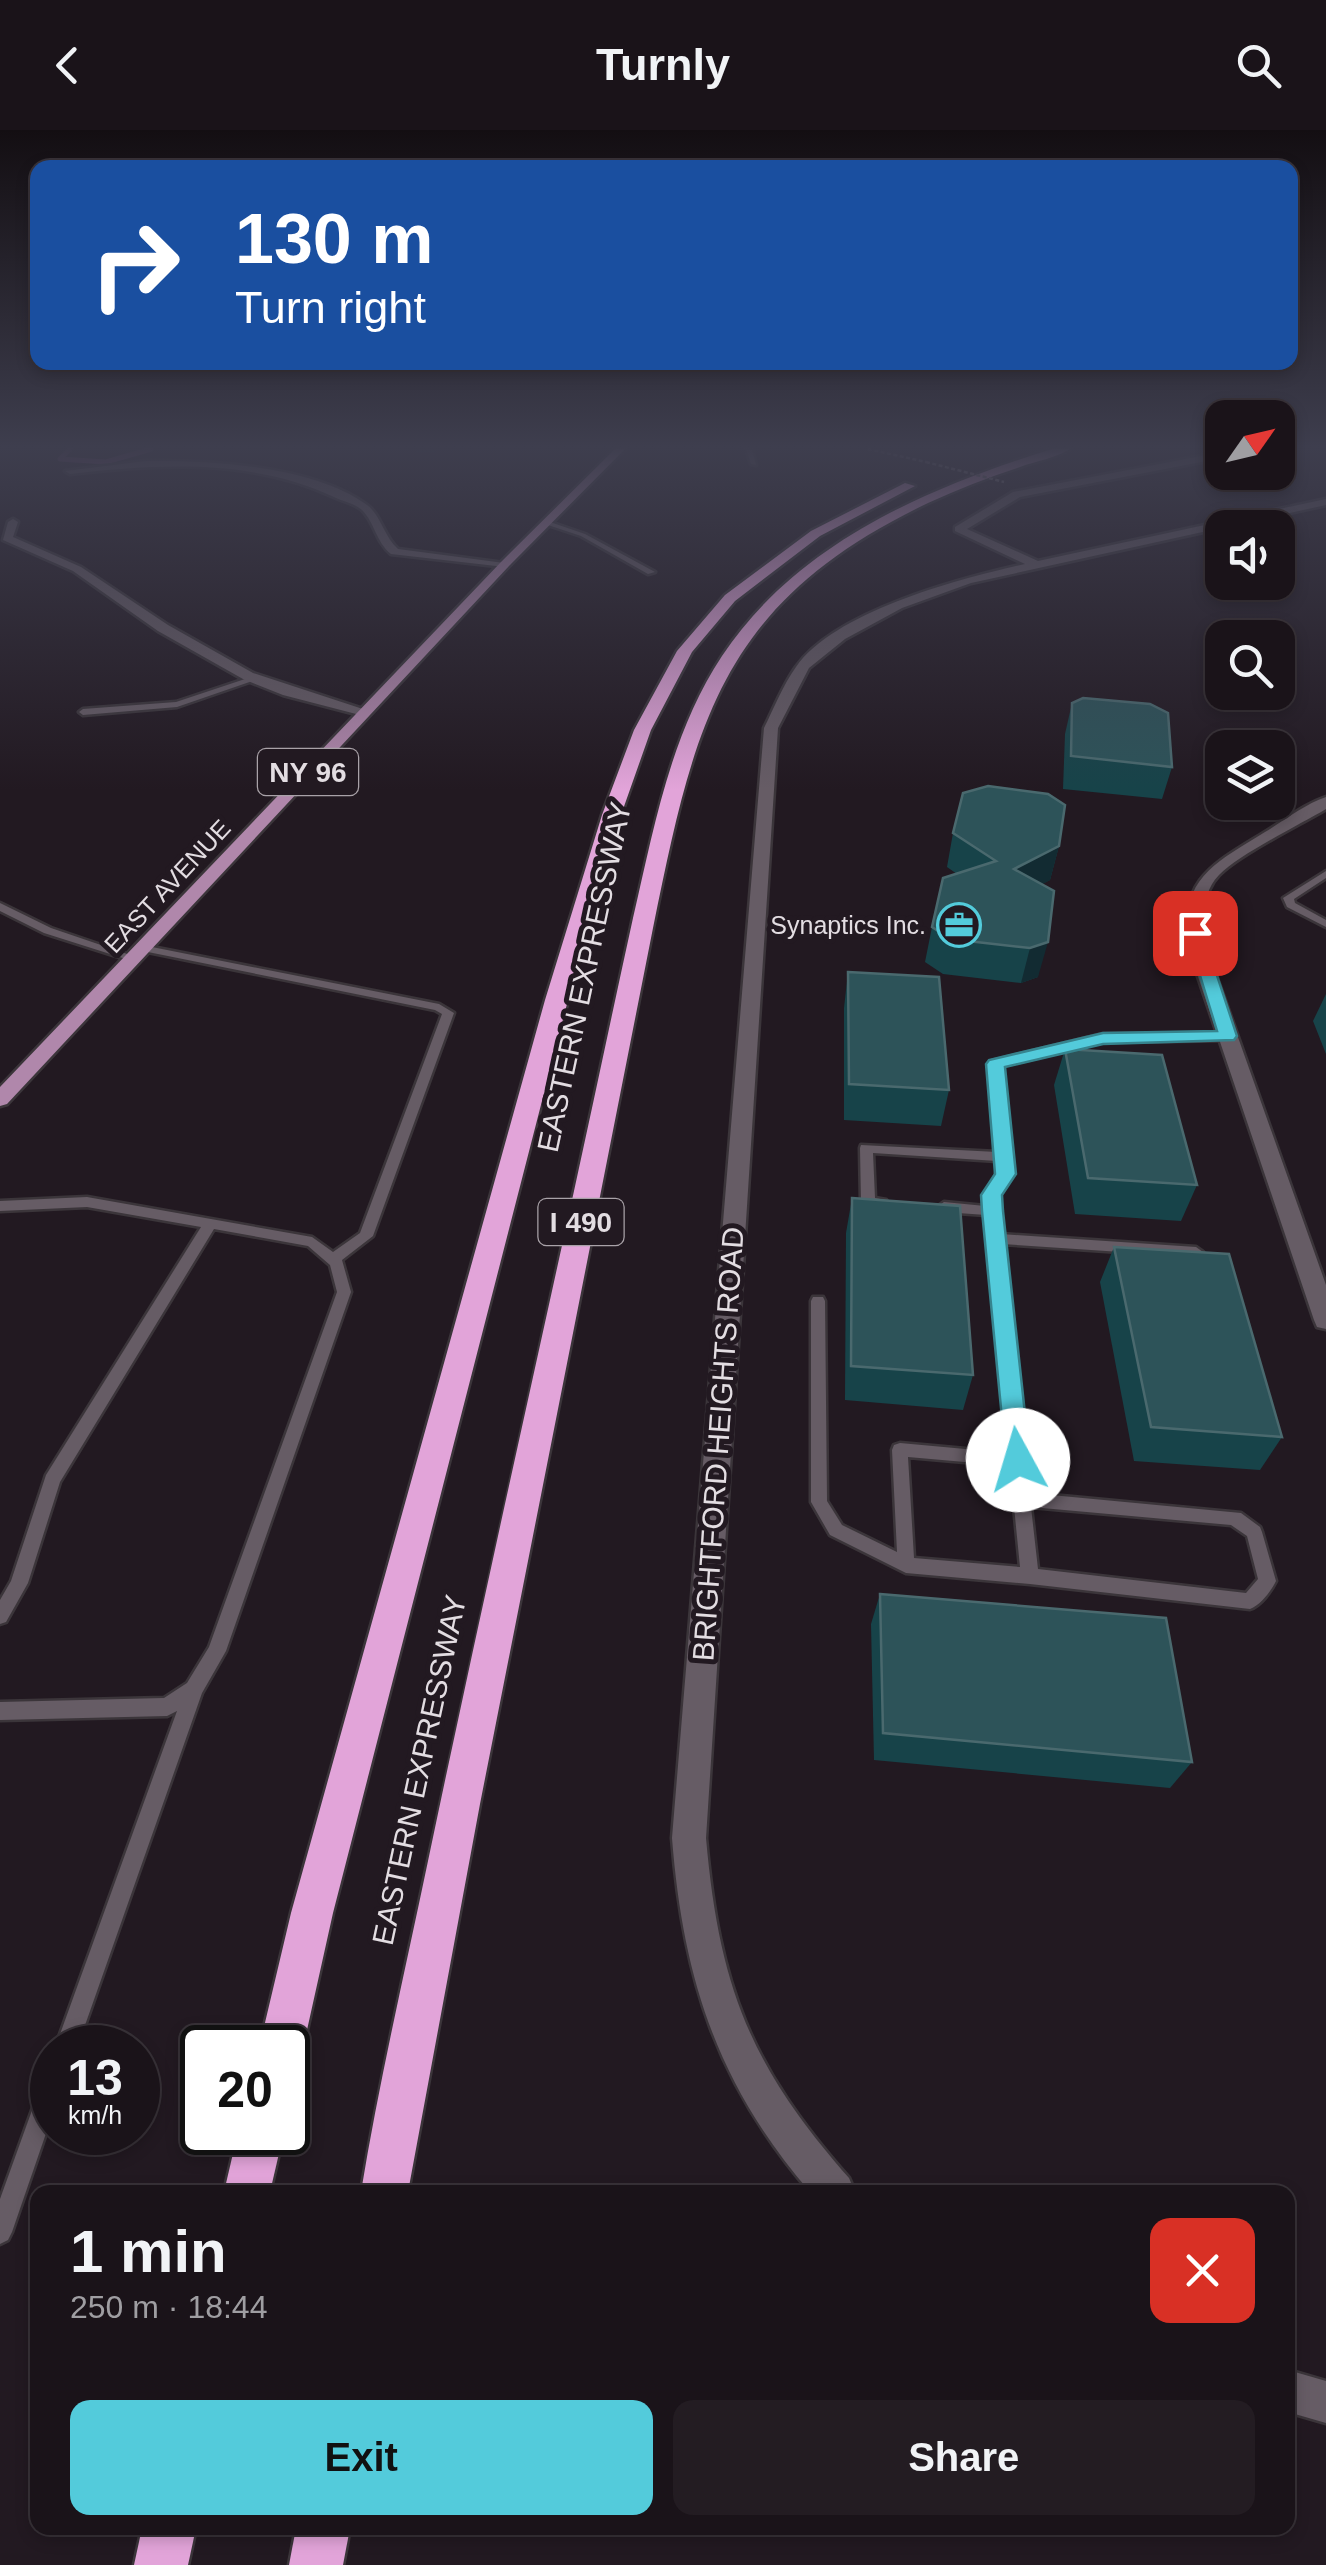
<!DOCTYPE html>
<meta charset="utf-8">
<style>
:root{--surface:#1a1319;--page:#231c22;--text:#f1f3f6;--muted:#9f9ea2;--line:#383238;--accent:#53cbdb}
body{margin:0;font-family:Helvetica,sans-serif;background:var(--page);color:var(--text);height:100vh;display:flex;flex-direction:column;font-size:38px;white-space:nowrap}
*{box-sizing:border-box;margin:0}
p{font-size:32px;color:var(--muted)}
.icon{flex:none;width:55px;height:55px;fill:none;stroke:currentColor;stroke-width:2;stroke-linecap:round;stroke-linejoin:round}
.map{position:relative;flex:1;overflow:hidden}
.side{position:absolute;left:30px;top:2055px;width:1265px;height:350px;display:flex;flex-direction:column;background:var(--surface);border-radius:20px;box-shadow:0 5px 15px #0003,0 0 0 2px var(--line)}
.side>*{flex:none}
.banner{position:absolute;left:30px;top:30px;width:1268px;height:210px;border-radius:20px;box-shadow:0 5px 15px #0003,0 0 0 2px var(--line);background:#1a4fa0;color:#fff;overflow:hidden}
.needle{width:65px;rotate:56deg}
.buttons{position:absolute;left:1205px;top:270px;display:grid;gap:20px}
.buttons a{display:grid;place-items:center;width:90px;height:90px;border-radius:20px;background:var(--surface);box-shadow:0 5px 15px #0003,0 0 0 2px var(--line);font-size:50px}
.speed{position:absolute;left:30px;top:1895px;display:flex;gap:20px;font-size:50px;font-weight:700;text-align:center}
.speed>*{display:grid;place-content:center;width:130px;height:130px;border-radius:50%;background:var(--surface);box-shadow:0 5px 15px #0003,0 0 0 2px var(--line);line-height:1}
.speed small{font-size:25px;font-weight:400}
.speed .limit{border:5px solid #111;border-radius:15px;background:#fff;color:#111}
.pin{position:absolute;display:grid;place-items:center;width:85px;height:85px;color:#fff;margin:-42px;border-radius:20px;box-shadow:0 5px 15px #0006}
.me{position:absolute;width:110px;margin:-55px;rotate:354deg;stroke-linejoin:round;filter:drop-shadow(0 0 8px #0008)}
.turn{display:flex;align-items:center;gap:35px;height:210px;padding:0 40px;font-size:45px}
.turn .icon{width:130px;height:130px;stroke-width:2.5}
.turn b{display:block;font-size:70px;line-height:85px}
.round{display:grid;place-items:center;flex:none;width:105px;height:105px;border-radius:20px;background:var(--page)}
.head{display:flex;align-items:center;justify-content:space-between;height:170px;padding:0 40px}
h1{font-size:60px;font-weight:800;line-height:75px}
.cta{display:flex;gap:20px;margin-top:auto;padding:20px 40px}
.cta a{flex:1;height:115px;border-radius:20px;background:var(--accent);color:#111;font-size:40px;font-weight:800;line-height:115px;text-align:center}
.cta a+a{background:var(--page);color:var(--text)}
header{display:flex;justify-content:space-between;align-items:center;height:130px;padding:0 40px;background:var(--surface);font-size:45px;font-weight:800}
.map>svg:first-child{display:block}
.lines{fill:none;stroke-linecap:round;stroke-linejoin:round}
.stream{stroke:#874480;stroke-width:5}
.lane-casing{stroke:#3b353a;stroke-width:5}
.street-casing{stroke:#3b353a;stroke-width:5}
.primary-casing{stroke:#3b353a;stroke-width:5}
.highway-casing{stroke:#3b353a;stroke-width:5}
.path{stroke:#867e85;stroke-width:2.5;stroke-dasharray:4 2.5;stroke-linecap:butt}
.lane{fill:#665c65;fill-rule:evenodd}
.street{fill:#665c65;fill-rule:evenodd}
.primary{fill:#b087ab;fill-rule:evenodd}
.highway{fill:#e2a4d9;fill-rule:evenodd}
.path-bridge{stroke:#867e85;stroke-width:2.5;stroke-dasharray:4 2.5;stroke-linecap:butt}
.wall{fill:#174349}
.shaded-wall{fill:#122b32}
.building{fill:#2d5359;stroke:#4a696e;stroke-width:2.5}
.route{fill:#53cbdb;stroke:#36848e;stroke-width:2.5}
.labels{text-anchor:middle;dominant-baseline:central;stroke-width:10;stroke-linejoin:round;paint-order:stroke}
.far-street-label{font-size:25px;fill:#e3dde2;stroke:#221921}
.far-poi-label{font-size:25px;fill:#e3dde2;stroke:#221921;text-anchor:end}
.shield{fill:#221921;stroke:#a9a2a8;stroke-width:2.5}
.shield-label{font-size:28px;font-weight:bold;fill:#e3dde2}
.street-label{font-size:30px;fill:#e3dde2;stroke:#221921}
</style>
<header><svg class="icon" aria-label="back" viewBox="0 0 24 24"><path d="M15 5l-7 7 7 7"/></svg>Turnly<svg class="icon" aria-label="search" viewBox="0 0 24 24"><circle cx="10" cy="10" r="6"/><path d="M15 15l6 6"/></svg></header>
<div class="map">
<svg width="1326" height="2435" viewBox="0 0 1326 2435">
<rect width="100%" height="100%" fill="#221921"/>
<g class="lines">
<path class="stream" d="M70 319 60 329 106 332 151 319"/>
<g class="lane-casing">
<g id="lane">
<path d="M746 319H752L756 335 751 334Z"/>
<path d="M547 391 585 404 655 442 648 444 581 406 545 394Z"/>
<path d="M251 547 258 549 177 577 83 585 79 582 83 579 176 572Z"/>
<path d="M1326 741V748L1294 769 1295 773 1326 790V797L1287 777 1283 768Z"/>
<path d="M0 773 51 798 139 828 133 831 129 830 44 803 0 781Z"/>
<path d="M142 815 439 874 454 883 373 1106 342 1130 351 1162 226 1521 202 1563 77 1918H55L177 1581 167 1586 0 1590V1572L164 1568 187 1553 209 1517 337 1162 330 1135 308 1116 214 1099 60 1352 28 1453 6 1492 0 1494V1470L11 1451 46 1345 201 1097 87 1077 0 1081V1071L87 1067 312 1107 333 1122 360 1103 442 884 435 880 138 820 137 818Z"/>
<path d="M1228 903 1232 904V910L1103 912 1002 936 1012 1044 998 1065 1001 1104 1196 1117 1203 1122 1196 1127 1002 1114 1030 1363 1241 1383 1260 1397 1262 1402 1276 1451C1271 1461 1261 1475 1250 1479L1030 1454 906 1443 830 1405 811 1372V1171L813 1167H823L825 1171 827 1371 842 1395 897 1422 892 1320 894 1315 900 1313 1009 1323 986 1085 944 1082 937 1077 944 1072 985 1076C984 1055 999 1053 997 1031L873 1023 875 1068 886 1070 888 1073C883 1080 866 1079 861 1072L860 1018 861 1015 997 1022 990 934 992 931 1103 904ZM908 1327 1010 1336 1020 1437 914 1428ZM1031 1377 1231 1395 1247 1406 1258 1449 1246 1463 1038 1439Z"/>
<path d="M52 1944V1986L12 2102 8 2110 0 2114V2069L44 1947Z"/>
</g>
</g>
<g class="street-casing">
<g id="street">
<path d="M1222 322V328L1020 367 967 399 1038 431 1326 369V375L971 453 902 478 845 509 809 538 778 598 706 1708C719 1856 750 1936 849 2048L855 2062H810C717 1954 683 1848 672 1708L764 598C774 578 783 555 796 537 835 481 962 448 1025 434L955 401V397L1013 362Z"/>
<path d="M146 331C210 330 314 336 367 375 381 385 384 407 398 419L511 434 505 437 391 424C376 412 375 393 362 380 356 374 342 371 334 367 252 328 157 334 70 344L65 341Z"/>
<path d="M13 389 18 392 13 407 81 437 168 495 253 543 372 582 360 585 283 565 243 549 158 501 73 441 3 410 8 392Z"/>
<path d="M1326 667V679C1299 695 1238 725 1219 745 1200 764 1203 796 1207 820L1326 1155V1199L1317 1197 1314 1190 1189 820C1178 749 1212 735 1265 702 1285 690 1305 674 1326 667Z"/>
<path d="M1288 2240 1326 2251V2293L1288 2282Z"/>
</g>
</g>
<g class="primary-casing">
<path id="primary" d="M615 319H625L509 436 7 974 0 976V957L501 432Z"/>
</g>
<g class="highway-casing">
<g id="highway">
<path d="M1052 319H1070C1056 328 1036 331 1020 337 989 347 958 359 928 373 721 472 695 591 653 798L480 1674 408 2062H361C379 1952 405 1841 428 1731 475 1507 525 1284 574 1061 594 970 613 879 633 788 654 698 670 605 722 526 797 413 927 358 1052 319Z"/>
<path d="M905 353 915 356 820 406 735 471 692 522 651 600 621 685 568 870 333 1783 303 1918 297 1934 288 1937V1918H259L291 1783 545 870 602 685 634 600 677 521 725 465 811 401Z"/>
<path d="M238 2002H284L270 2062H224Z"/>
<path d="M142 2398H196L188 2435H134Z"/>
<path d="M296 2398H350L343 2435H289Z"/>
</g>
</g>
<path class="path" d="M868 319 926 332"/>
<use href="#lane" class="lane"/>
<use href="#street" class="street"/>
<use href="#primary" class="primary"/>
<use href="#highway" class="highway"/>
<path class="path-bridge" d="M926 332 1004 352"/>
</g>
<g class="wall">
<path d="M1072 573 1172 637 1162 669 1063 659 1065 604Z"/>
<path d="M953 703 1059 716 1050 750 1042 754 1038 847 1021 853 943 844 925 832 932 797 957 744 947 737Z"/>
<path d="M848 842 949 960 941 996 844 990V878Z"/>
<path d="M1326 864V924L1313 891Z"/>
<path d="M1065 919 1197 1055 1181 1091 1075 1084 1054 955Z"/>
<path d="M852 1068 973 1245 963 1280 845 1270 846 1103Z"/>
<path d="M1114 1117 1282 1307 1260 1340 1134 1331 1100 1152Z"/>
<path d="M880 1464 1192 1632 1170 1658 874 1630 871 1494Z"/>
</g>
<g class="shaded-wall">
<path d="M417 319H439L434 322 417 323Z"/>
<path d="M1059 716 1050 750 1006 774 1014 739Z"/>
<path d="M1048 812 1038 847 1021 853 1030 818Z"/>
</g>
<g class="building">
<path d="M1083 568 1150 574 1168 583 1172 637 1071 626 1072 573Z"/>
<path d="M988 656 1048 664 1065 675 1059 716 1014 739 1054 761 1048 812 1030 818 950 809 932 797 943 748 996 731 953 703 963 663Z"/>
<path d="M848 842 939 847 949 960 849 954Z"/>
<path d="M1065 919 1162 925 1197 1055 1088 1048Z"/>
<path d="M852 1068 960 1076 973 1245 851 1236Z"/>
<path d="M1114 1117 1229 1124 1282 1307 1151 1297Z"/>
<path d="M880 1464 1166 1488 1192 1632 883 1603Z"/>
</g>
<linearGradient id="sky" x2="0" y2="1"><stop stop-color="#130e12"/><stop offset="0.48" stop-color="#3e3e4e"/><stop offset="1" stop-color="#3e3e4e" stop-opacity="0"/></linearGradient>
<rect width="1326" height="660" fill="url(#sky)"/>
<path class="route" d="M1195 798 1203 803 1237 906 1234 910 1103 914 1005 937 1016 1044 1002 1065 1003 1081 1030 1330 1026 1337H1009L1006 1330 982 1081 981 1065 995 1044 986 934 989 930 1103 903 1217 901 1187 803Z"/>
<defs>
<g id="office-ring" transform="scale(2.25)"><circle r="9.5" fill="#221921" stroke="#53cbdb" stroke-width="1.5"/><path d="M-6-3h4V-5.5h4V-3h4V5H-6ZM-1-4.5V-3h2v-1.5ZM-6 0V1H6V0Z" fill="#53cbdb"/></g>
</defs>
<g fill-rule="evenodd">
<use href="#office-ring" x="959" y="795"/>
</g>
<g class="labels">
<g class="far-street-label">
<text transform="translate(167 756) rotate(-47)">EAST AVENUE</text>
</g>
<g class="far-poi-label">
<text x="926" y="795">Synaptics Inc.</text>
</g>
<g class="shield">
<rect x="258" y="619" width="100" height="46" rx="8"/>
<rect x="538.5" y="1069" width="85" height="46" rx="8"/>
</g>
<g class="shield-label">
<text x="308" y="642">NY 96</text>
<text x="581" y="1092">I 490</text>
</g>
<g class="street-label">
<text transform="translate(584 847) rotate(-78)">EASTERN EXPRESSWAY</text>
<text transform="translate(718 1314) rotate(-86)">BRIGHTFORD HEIGHTS ROAD</text>
<text transform="translate(419 1640) rotate(-78)">EASTERN EXPRESSWAY</text>
</g>
</g>
</svg>
<div class="buttons">
<a><svg class="needle" viewBox="-14 -14 28 28"><path d="M0-13l5 13h-10z" fill="#e53935"/><path d="M0 13l5-13h-10z" fill="#9f9ea2"/></svg></a>
<a><svg class="icon" aria-label="sound" viewBox="0 0 24 24"><path d="M4 9h4l5-4v14l-5-4H4zM17 9q2 3 0 6"/></svg></a>
<a><svg class="icon" aria-label="search" viewBox="0 0 24 24"><circle cx="10" cy="10" r="6"/><path d="M15 15l6 6"/></svg></a>
<a><svg class="icon" aria-label="layers" viewBox="0 0 24 24"><path d="M12 4l9 5-9 5-9-5zM3 14l9 5 9-5"/></svg></a>
</div>
<div class="speed"><div>13<small>km/h</small></div><div class="limit">20</div></div>
<div class="pin" style="left:1195px;top:803px;background:#d93025"><svg class="icon" aria-label="arrive" viewBox="0 0 24 24"><path d="M6 21V4h12l-3 4 3 4H6"/></svg></div>
<svg class="me" style="left:1018px;top:1330px" viewBox="-20 -20 40 40"><circle r="19" fill="#fff"/><path d="M0-13L10 11 0 6-10 11z" fill="#53cbdb"/></svg>
<div class="banner">
<div class="turn"><svg class="icon" aria-label="right" viewBox="0 0 24 24"><path d="M7 20v-9h11M14 6l5 5-5 5"/></svg><div><b>130 m</b>Turn right</div></div>
</div>
<section class="side">
<div class="head"><div><h1>1 min</h1><p>250 m · 18:44</p></div><a class="round" style="background:#d93025;color:#fff"><svg class="icon" aria-label="close" viewBox="0 0 24 24"><path d="M6 6l12 12M18 6L6 18"/></svg></a></div>
<div class="cta"><a>Exit</a><a>Share</a></div>
</section>
</div>
